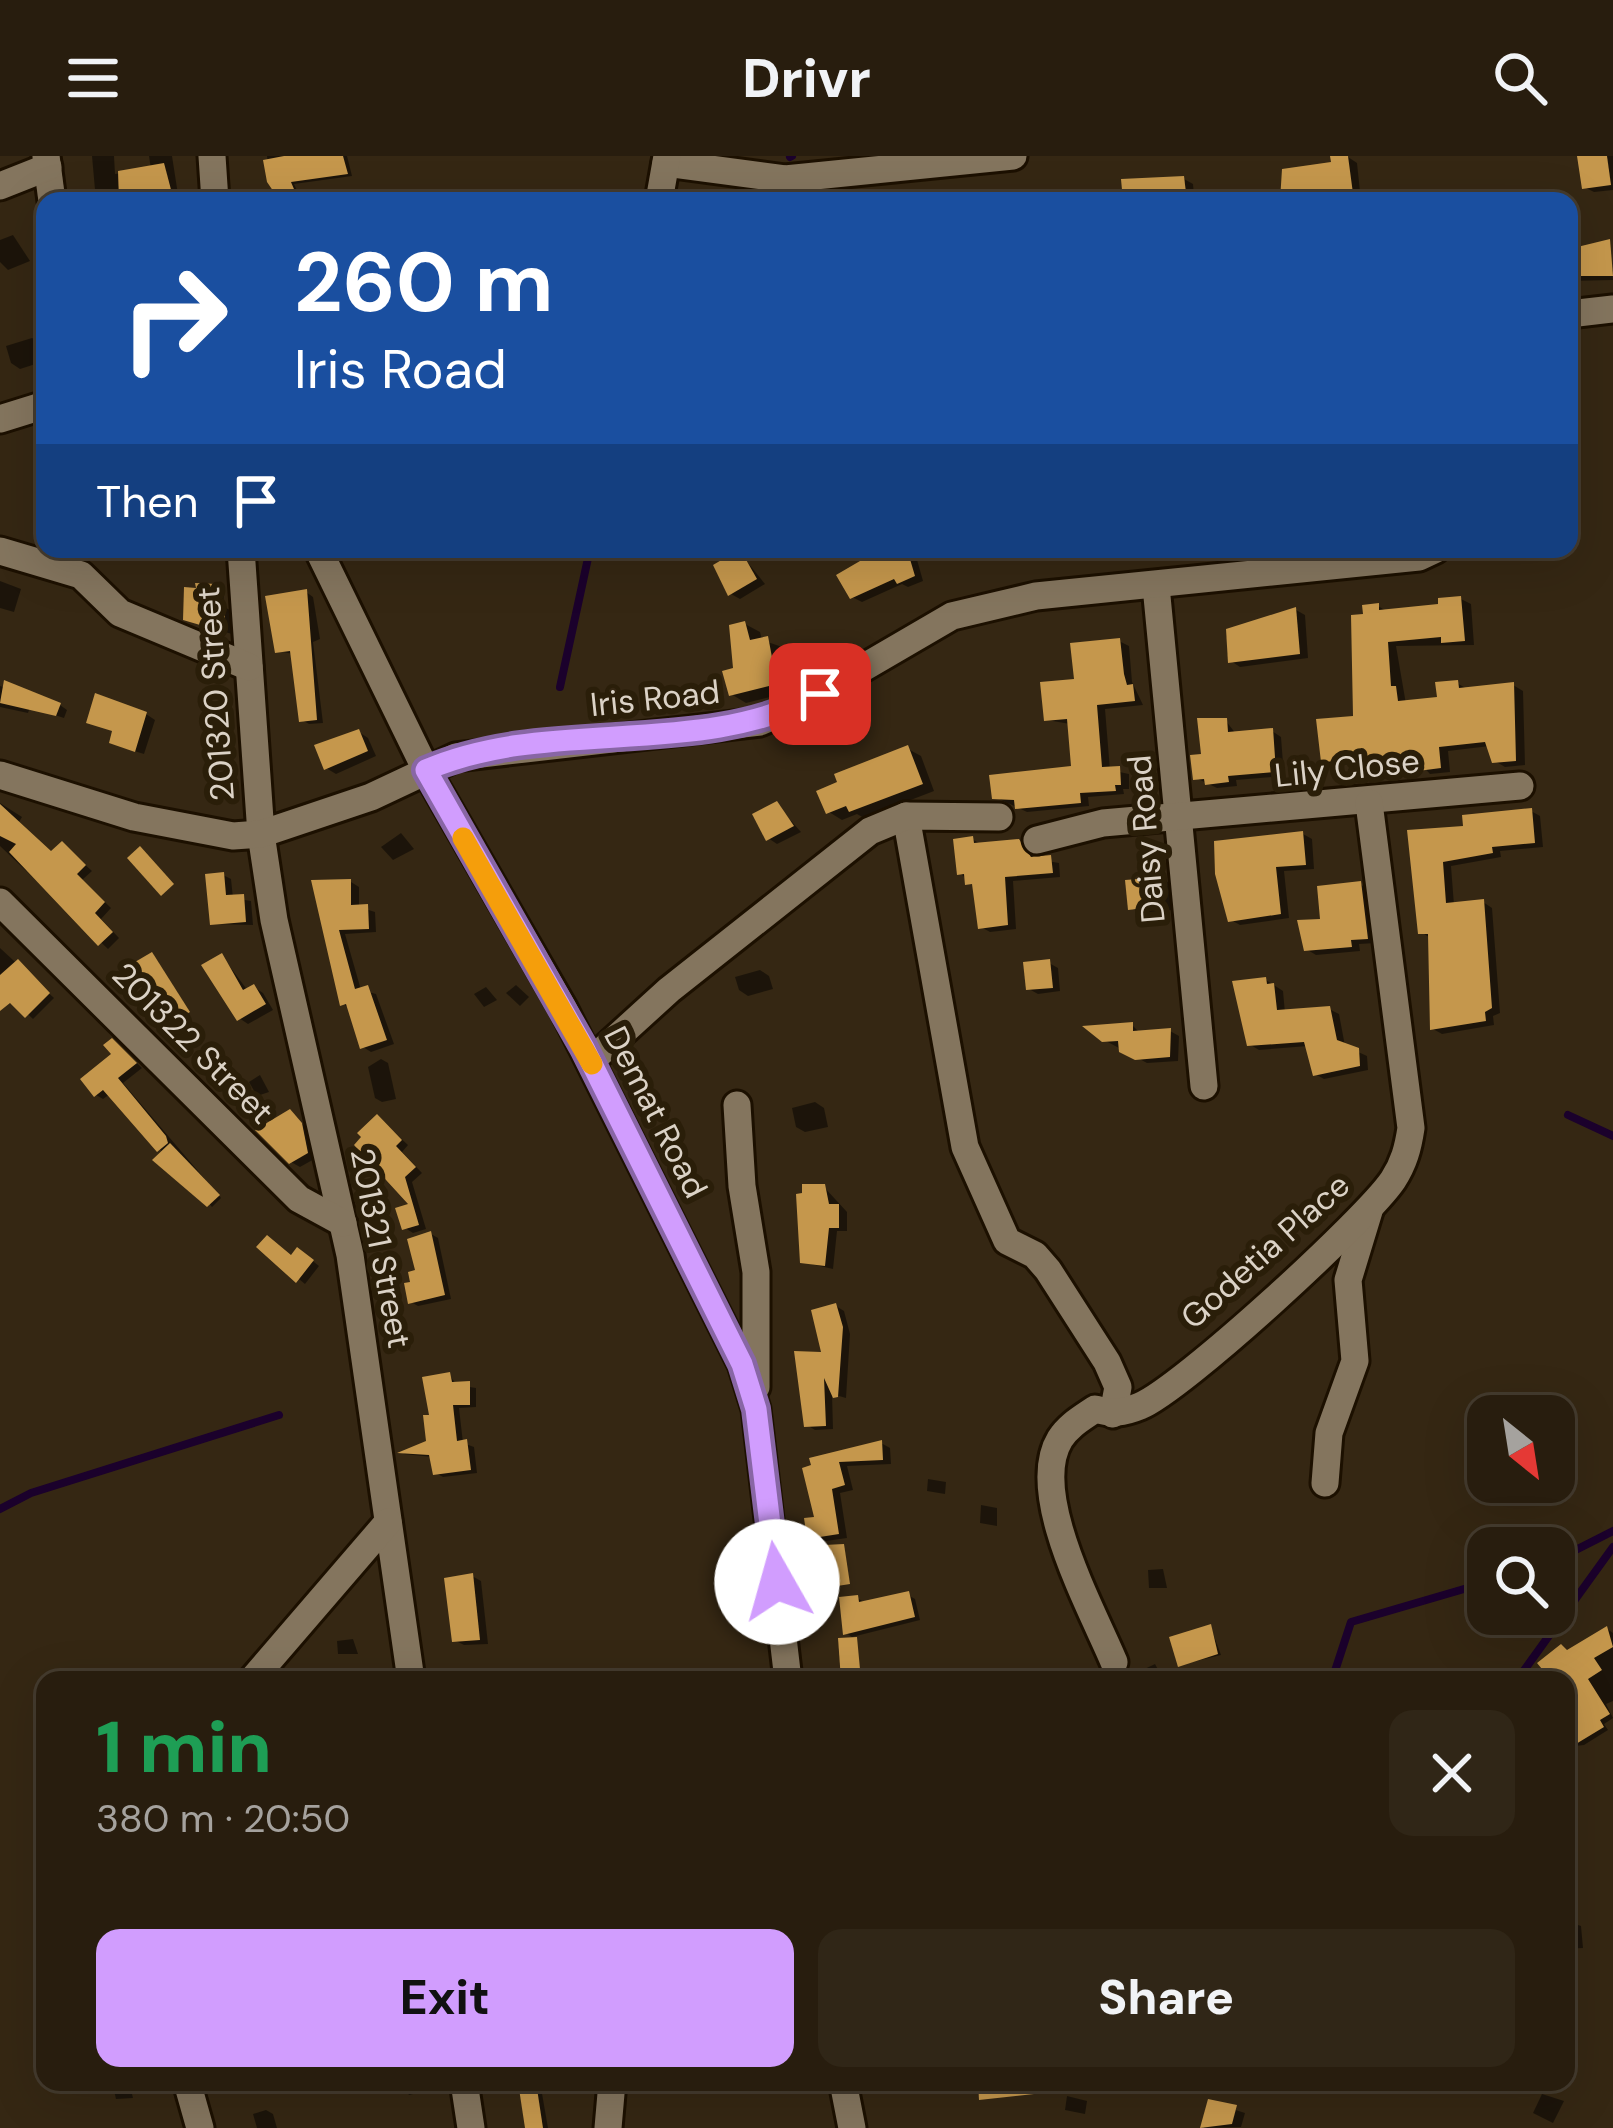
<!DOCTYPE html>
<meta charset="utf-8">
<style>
:root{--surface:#281d0e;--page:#302617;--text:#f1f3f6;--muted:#a5a29e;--line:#443b2e;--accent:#d19dfe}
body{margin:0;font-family:"DM Sans",sans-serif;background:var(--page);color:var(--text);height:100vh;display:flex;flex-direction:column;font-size:45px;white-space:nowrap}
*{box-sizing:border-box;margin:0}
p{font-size:39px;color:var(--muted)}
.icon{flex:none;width:66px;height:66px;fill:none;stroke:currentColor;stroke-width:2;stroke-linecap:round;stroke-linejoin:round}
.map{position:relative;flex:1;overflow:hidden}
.details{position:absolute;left:36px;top:1515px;width:1539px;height:420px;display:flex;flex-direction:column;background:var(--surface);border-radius:24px;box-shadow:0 12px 48px #0002,0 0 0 3px var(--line)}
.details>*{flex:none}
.guide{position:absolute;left:36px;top:36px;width:1542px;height:366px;border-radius:24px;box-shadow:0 12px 48px #0002,0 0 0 3px var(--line);background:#1a4fa0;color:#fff;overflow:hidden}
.needle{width:78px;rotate:150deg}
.controls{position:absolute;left:1467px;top:1239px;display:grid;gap:24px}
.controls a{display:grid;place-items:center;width:108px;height:108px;border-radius:24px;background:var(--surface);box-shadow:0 12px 48px #0002,0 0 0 3px var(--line);font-size:60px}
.pin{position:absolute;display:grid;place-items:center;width:102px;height:102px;color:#fff;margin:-51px;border-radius:24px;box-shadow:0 6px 18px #0006}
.me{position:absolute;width:132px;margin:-66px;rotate:353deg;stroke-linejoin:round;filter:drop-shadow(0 0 9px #0008)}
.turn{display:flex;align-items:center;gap:42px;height:252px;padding:0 60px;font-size:54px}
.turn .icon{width:156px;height:156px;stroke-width:2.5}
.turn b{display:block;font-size:84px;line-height:102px}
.then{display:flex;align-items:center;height:114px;padding:0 60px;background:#0003;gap:24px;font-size:45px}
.round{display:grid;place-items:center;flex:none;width:126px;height:126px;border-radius:24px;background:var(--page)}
.summary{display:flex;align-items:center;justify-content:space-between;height:204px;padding:0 60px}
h1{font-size:72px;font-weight:800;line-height:90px;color:#1e9e55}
.action{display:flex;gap:24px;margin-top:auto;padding:24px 60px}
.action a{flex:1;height:138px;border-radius:24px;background:var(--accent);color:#111;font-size:48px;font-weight:800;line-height:138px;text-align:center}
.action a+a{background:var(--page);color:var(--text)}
header{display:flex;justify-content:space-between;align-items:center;height:156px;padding:0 60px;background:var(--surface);font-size:54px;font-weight:800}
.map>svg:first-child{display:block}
.shadow{fill:#0007}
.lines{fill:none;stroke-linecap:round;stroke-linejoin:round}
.stream{stroke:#1b012c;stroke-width:8}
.building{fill:#c5974c}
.minor-casing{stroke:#1c1000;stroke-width:33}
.minor{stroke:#84755e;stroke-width:27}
.route-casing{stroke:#8866a5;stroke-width:30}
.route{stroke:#d19dfe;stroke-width:21}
.slow{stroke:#f59e0b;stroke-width:21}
.labels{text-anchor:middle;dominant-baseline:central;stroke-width:12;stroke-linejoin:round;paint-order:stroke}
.street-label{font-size:33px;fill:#dbd2c6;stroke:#2a1e09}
</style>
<header><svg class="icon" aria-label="menu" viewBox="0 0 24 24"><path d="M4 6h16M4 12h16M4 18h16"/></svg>Drivr<svg class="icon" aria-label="search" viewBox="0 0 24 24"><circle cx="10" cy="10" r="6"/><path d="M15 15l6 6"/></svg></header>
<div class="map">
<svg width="1613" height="1972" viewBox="0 0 1613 1972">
<rect width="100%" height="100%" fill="#352713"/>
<g class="shadow">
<path d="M92 0H114L115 18 151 13 149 0H172L179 45H96Z"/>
<path d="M267 0H347L352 20 294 28 302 45H282L270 25Z"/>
<path d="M1580 0H1613V34L1594 36 1584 31Z"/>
<path d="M1348 1 1357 7 1361 45H1283Z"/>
<path d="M1184 23 1193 28 1194 40 1233 36 1242 45H1126Z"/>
<path d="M1075 35 1084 45H1048V37Z"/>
<path d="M951 39 960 45H927L926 42Z"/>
<path d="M13 79 30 105 8 114 0 106V84Z"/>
<path d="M1609 87 1613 124 1569 125V94Z"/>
<path d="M32 182 41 187 45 205 20 213 11 207 6 190Z"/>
<path d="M192 393H210V398L196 400Z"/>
<path d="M873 393H914L923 425 908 431 902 428 862 446 852 441 875 400Z"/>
<path d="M956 393H999V405L965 404Z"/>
<path d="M1040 393H1077V395L1048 397Z"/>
<path d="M740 397 765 428 740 443 731 438Z"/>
<path d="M0 425 21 433 14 456 0 452Z"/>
<path d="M215 431 224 436 223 450 233 456 232 478 195 467Z"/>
<path d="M306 436 313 441 320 483 313 486 323 567 309 568 302 564 293 498 278 495Z"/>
<path d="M1461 443 1471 448 1474 489 1396 490 1406 548 1440 544 1457 527 1467 533 1513 529 1523 535 1525 609 1505 611 1495 605 1490 590 1448 595 1450 616 1430 618 1418 605 1333 609 1323 604 1356 562 1366 461 1378 450 1388 456 1442 451Z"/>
<path d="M1296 454 1305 459 1308 502 1240 511 1231 505Z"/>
<path d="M745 468 760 476 762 484 782 491 790 536 746 547 731 538Z"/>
<path d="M1119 485 1129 490 1132 526 1143 549 1105 553 1110 614 1129 618V633H1123L1124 638 1088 641 1089 650 1027 656 995 641 1074 613 1070 568 1047 564Z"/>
<path d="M0 530 60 549 67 554 64 562 30 551 28 557 0 551Z"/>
<path d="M146 558 155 564 144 598 121 591 115 576 89 566Z"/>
<path d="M1226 565 1236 578 1272 575 1281 581 1284 620 1236 624 1237 630 1217 632 1196 622Z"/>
<path d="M359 576 368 582 376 600 336 618 326 612Z"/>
<path d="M908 593 921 600 934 635 864 662 857 658 842 664 829 656Z"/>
<path d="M0 647 22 661 19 666 53 698 62 688 92 715 82 724 111 752 101 763 119 782 108 793 0 690Z"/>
<path d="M777 649 801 676 777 688 768 682Z"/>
<path d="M1531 655 1540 660 1543 691 1500 695 1501 701 1451 710 1454 749 1483 746 1492 752 1500 857 1493 860 1494 869 1442 878 1433 873 1432 783 1421 776 1411 677 1466 673Z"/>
<path d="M401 677 414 693 393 704 381 691Z"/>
<path d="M1303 678 1312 683 1314 713 1284 715 1289 762 1240 769 1231 764Z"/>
<path d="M972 683 982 689 1019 686 1036 703 1059 707 1060 721 1013 725 1016 773 990 776 981 771 976 732 960 717Z"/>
<path d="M223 719 231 723 233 742 251 745 253 769 213 768Z"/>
<path d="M1164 724 1173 729 1172 754 1140 757 1131 752Z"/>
<path d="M351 726 359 731V751L375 756 376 776 345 778 361 834 376 838 394 888 371 896 363 891 351 853 343 848 314 727Z"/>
<path d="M1360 728 1369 734 1376 787 1359 788 1360 795 1316 799 1306 793 1324 765Z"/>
<path d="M0 792 54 842 33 863 0 832Z"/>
<path d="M222 800 248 835 254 831 263 837 273 854 248 868 239 862Z"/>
<path d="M1049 807 1058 812 1060 835 1038 838 1029 833Z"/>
<path d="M760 814 769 820 773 833 748 840 739 834 735 821Z"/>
<path d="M1266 824 1283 835 1285 857 1329 853 1339 858 1345 890 1367 900 1368 914 1324 923 1315 918 1308 890 1259 894 1249 888Z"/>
<path d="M516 829 529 841 520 850 506 837Z"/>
<path d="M486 831 497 844 484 851 474 838Z"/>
<path d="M1132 869 1141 878 1170 875 1179 880 1178 905 1147 907 1104 884Z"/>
<path d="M119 890 142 912 123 927 221 1042 212 1051 110 938 103 943 96 939Z"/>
<path d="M381 903 388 907 396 943 382 946 375 942 368 911Z"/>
<path d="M260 919 269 936 257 940 249 926Z"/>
<path d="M815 946 824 952 828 971 805 976 796 971 792 952Z"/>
<path d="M290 956 310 975 316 1002 300 1011 291 1006Z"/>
<path d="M378 961 408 989 402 996 422 1017 412 1026 426 1073 413 1077 405 1072 413 1050Z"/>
<path d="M824 1031 847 1056V1075H837L833 1113 802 1106Z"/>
<path d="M431 1078 438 1082 451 1143 418 1150 411 1146Z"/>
<path d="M260 1091 292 1101 305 1099 319 1110 305 1128Z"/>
<path d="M836 1150 844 1155 850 1178 846 1242 832 1238 833 1273 815 1274 807 1269Z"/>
<path d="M449 1219 457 1229 476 1232V1251L459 1252 463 1287 474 1291 477 1317 443 1321 436 1317 433 1301 403 1298 429 1287Z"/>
<path d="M881 1287 890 1292 891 1308 847 1310 853 1334 840 1337 847 1382 819 1386 810 1381 818 1363 805 1314Z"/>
<path d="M928 1323 946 1326 945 1338 927 1335Z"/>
<path d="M981 1349 997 1352V1370L980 1367Z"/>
<path d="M1163 1413 1167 1432H1149L1148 1414Z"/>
<path d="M472 1420 481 1425 488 1488 464 1489 454 1484Z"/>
<path d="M908 1439 915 1443 920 1464 852 1481 846 1477 857 1442 864 1446Z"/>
<path d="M1211 1472 1221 1499 1180 1509Z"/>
<path d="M1607 1473 1613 1477V1545L1606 1548 1613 1562 1604 1568 1608 1574 1584 1589 1566 1591V1524H1555L1569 1496Z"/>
<path d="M353 1483 358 1498H338L337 1485Z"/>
<path d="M1155 1508 1163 1523 1133 1524 1132 1519Z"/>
<path d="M914 1520 930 1519 933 1524H915Z"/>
<path d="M1566 1765 1581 1770 1583 1792 1566 1793Z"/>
<path d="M112 1926H129L133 1942 116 1943Z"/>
<path d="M401 1926H423L425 1935 409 1939Z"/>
<path d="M496 1926H540L548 1972H528L521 1927Z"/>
<path d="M1542 1938 1564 1945 1553 1967 1533 1957Z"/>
<path d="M1067 1940 1087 1945 1085 1958 1065 1954Z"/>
<path d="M1210 1946 1245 1957 1241 1971 1204 1972Z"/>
<path d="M266 1954 273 1958 277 1972H257L253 1958Z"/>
</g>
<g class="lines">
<g class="stream">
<path d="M790 1 792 0"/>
<path d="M560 531 590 393"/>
<path d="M1568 959 1613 980"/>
<path d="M0 1353 31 1337 279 1259"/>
<path d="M1554 1405 1613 1375"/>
<path d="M1332 1524 1351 1466 1488 1426"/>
<path d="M1517 1524 1613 1391"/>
</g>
</g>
<g class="building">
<path d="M284 0H343L348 18 291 26 299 45H280L267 26 263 4Z"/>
<path d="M1330 0H1348L1354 45H1280L1282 13 1331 6Z"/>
<path d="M1577 0H1607L1611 29 1582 33Z"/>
<path d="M164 7 174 45H119L118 15Z"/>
<path d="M1184 20 1187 45H1123L1121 23Z"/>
<path d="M1610 83 1613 120H1569V93Z"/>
<path d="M740 393 757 423 728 440 713 409Z"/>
<path d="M870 393H907L915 420 897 428 894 423 850 443 836 419 872 398Z"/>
<path d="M195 427 216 428 215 448H225L224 476 183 464 184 431 196 432Z"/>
<path d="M307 433 317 564 299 566 290 495 275 497 265 440Z"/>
<path d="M1461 440 1465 485 1441 487V481L1388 486 1391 530H1396L1398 545 1437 541 1435 526 1458 524 1459 532 1514 526 1516 605 1492 607 1485 586 1439 591 1441 612 1418 615 1413 601 1321 606 1316 563 1353 560 1351 459 1363 458 1362 449 1379 447V454L1438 448V442Z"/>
<path d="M1296 451 1300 498 1228 507 1226 473Z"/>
<path d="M745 465 750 484 768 480 777 528 729 540 722 515 733 512 729 469Z"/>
<path d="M1120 482 1124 518 1127 529 1133 528 1135 545 1097 549 1102 611 1120 610 1121 629H1115L1116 635 1080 637 1081 647 1015 653 1014 644 992 643 989 619 1071 610 1067 563 1044 565 1040 526 1074 523 1070 487Z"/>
<path d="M4 524 61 547 56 560 0 547Z"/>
<path d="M95 537 147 556 135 596 109 587 112 575 86 567Z"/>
<path d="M1197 562H1227L1228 576 1273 572 1276 616 1228 620 1229 626 1205 629 1204 623 1193 624 1190 599 1201 598Z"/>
<path d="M359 573 368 595 324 614 314 589Z"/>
<path d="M908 589 923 628 849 656 846 650 826 658 816 635 837 626 834 618Z"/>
<path d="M777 645 794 670 766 685 752 658Z"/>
<path d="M0 648 51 695 62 685 86 709 77 718 105 746 95 757 113 776 98 790 9 696 16 688 0 680Z"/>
<path d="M1532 652 1535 687 1492 691 1493 697 1443 706 1446 747 1484 743 1492 852 1485 856 1486 865 1430 874 1428 778H1418L1407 674 1463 670 1462 659Z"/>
<path d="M1303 675 1306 709 1276 711 1281 758 1228 766 1215 718 1214 685Z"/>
<path d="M973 680 974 687 1019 683 1031 701 1051 699 1053 717 1005 721 1008 769 978 773 972 728 965 729 964 718 957 719 953 683Z"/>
<path d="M140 690 174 728 161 740 127 702Z"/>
<path d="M224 716 226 739 244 738 246 766 210 769 205 718Z"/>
<path d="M1165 721 1164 750 1128 754 1125 724Z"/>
<path d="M351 723V749L368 748 369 773 339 774 355 833 368 829 387 884 360 893 346 848 340 850 311 724Z"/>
<path d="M1361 725 1368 783 1351 784 1352 791 1304 795 1297 764 1320 763 1317 730Z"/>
<path d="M152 796 190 856 169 869 135 806Z"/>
<path d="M222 797 243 834 254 828 266 848 237 865 201 809Z"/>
<path d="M18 803 50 837 25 862 10 847 0 855V819Z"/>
<path d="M1050 803 1053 832 1026 834 1023 806Z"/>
<path d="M1266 821 1267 828 1274 827 1277 854 1330 850 1337 884 1359 892 1360 910 1313 920 1304 886 1247 890 1232 825Z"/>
<path d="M1133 866V875L1171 872 1170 901 1135 904 1119 896 1118 885 1102 886 1082 870Z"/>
<path d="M112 882 137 907 118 922 166 980 168 987 157 996 103 934 94 941 80 923 111 898 103 889Z"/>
<path d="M290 953 302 967 308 997 289 1008 255 974Z"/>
<path d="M377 958 402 984 396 990 416 1011 405 1021 419 1069 402 1074 395 1052 408 1048 354 989 361 981 357 977Z"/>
<path d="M170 987 220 1039 207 1051 152 1004Z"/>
<path d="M802 1028H825L829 1048H839V1072H829L825 1110 800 1107 796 1038 802 1037Z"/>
<path d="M431 1075 445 1139 408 1148 404 1127 410 1126 408 1116 415 1114 407 1083Z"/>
<path d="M267 1079 291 1099 297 1091 314 1104 296 1127 256 1091Z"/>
<path d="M836 1147 843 1171 838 1241 833 1242 824 1222 826 1270 804 1271 794 1195 821 1196 811 1154Z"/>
<path d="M450 1216 452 1226 470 1225V1249H453L457 1285 467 1283 471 1314 433 1319 429 1299 397 1297 426 1285 423 1259H429L422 1221Z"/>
<path d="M882 1284 883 1304 839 1306 845 1329 832 1333 839 1378 807 1383 804 1362 814 1361 802 1312 811 1309 809 1302Z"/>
<path d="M844 1388 850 1428 831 1431 824 1389Z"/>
<path d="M473 1417 480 1484 452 1486 444 1422Z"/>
<path d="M909 1435 915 1461 843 1479 839 1441 858 1439 859 1446Z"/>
<path d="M1211 1468 1218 1498 1178 1511 1169 1481Z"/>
<path d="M1607 1470 1613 1491 1594 1502 1602 1514 1588 1523 1610 1558 1600 1564 1604 1571 1566 1594V1524H1551L1537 1507 1561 1488 1567 1494Z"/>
<path d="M857 1481 861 1524H841L838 1482Z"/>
<path d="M518 1926H536L543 1972H525Z"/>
<path d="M978 1926H1033L1034 1938 979 1944Z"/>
<path d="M1208 1943 1237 1949 1232 1968 1200 1972Z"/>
</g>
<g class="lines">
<g class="minor-casing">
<g id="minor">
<path d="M46 0 52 45"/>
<path d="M212 0 215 45"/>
<path d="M666 7 785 23 1013 0"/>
<path d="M0 30 48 11"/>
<path d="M659 45 667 0"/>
<path d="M1569 158 1613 153"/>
<path d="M0 263 45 249"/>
<path d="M241 393 261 678 274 764 350 1099 411 1524"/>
<path d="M318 393 426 614 563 852 742 1208 756 1253 788 1524"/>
<path d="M0 395 81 419 120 457 249 511"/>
<path d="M1156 430 1204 930"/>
<path d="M0 619 134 661 233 680 261 678 371 641 456 601 760 566 801 548 952 460 1036 440 1419 401 1436 393"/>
<path d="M906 660 965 991 1007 1085 1035 1099 1048 1114 1107 1206 1118 1231 1113 1258"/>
<path d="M1037 684 1103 667 1520 630"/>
<path d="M0 746 299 1043 343 1067"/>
<path d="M591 905 669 834 870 675 906 660 999 661"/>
<path d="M737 949 742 1030 756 1116V1231"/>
<path d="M1325 1327 1329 1277 1355 1205 1348 1124 1369 1055"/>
<path d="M1114 1506C1092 1453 1027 1337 1060 1283 1069 1269 1082 1262 1095 1253 1112 1258 1123 1257 1140 1250 1182 1233 1366 1064 1393 1024 1404 1007 1408 992 1411 972L1369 647"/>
<path d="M252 1524 388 1366"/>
<path d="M187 1926 200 1972"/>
<path d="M464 1926 471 1972"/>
<path d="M843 1926 852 1972"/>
<path d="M608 1972 612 1926"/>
</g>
</g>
<use href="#minor" class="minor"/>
</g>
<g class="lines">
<g class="route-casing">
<path id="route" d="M777 1426 756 1253 742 1208 584 892 426 614C551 560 699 604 820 538"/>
</g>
<use href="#route" class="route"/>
<path class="slow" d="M463 682 592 908"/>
</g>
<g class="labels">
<g class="street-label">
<text transform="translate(215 538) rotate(-94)">201320 Street</text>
<text transform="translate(655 542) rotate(-6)">Iris Road</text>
<text transform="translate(1347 612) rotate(-6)">Lily Close</text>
<text transform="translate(1146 683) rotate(-95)">Daisy Road</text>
<text transform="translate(193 887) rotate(45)">201322 Street</text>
<text transform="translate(656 956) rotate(63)">Demat Road</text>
<text transform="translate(381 1092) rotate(79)">201321 Street</text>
<text transform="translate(1265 1095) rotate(-42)">Godetia Place</text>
</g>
</g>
</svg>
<div class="controls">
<a><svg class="needle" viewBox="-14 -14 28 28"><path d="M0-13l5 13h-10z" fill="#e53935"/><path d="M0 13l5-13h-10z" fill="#a5a29e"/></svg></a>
<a><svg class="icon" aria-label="search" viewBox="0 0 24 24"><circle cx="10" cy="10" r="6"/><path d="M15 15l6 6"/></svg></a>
</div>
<div class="pin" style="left:820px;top:538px;background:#d93025"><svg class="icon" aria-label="arrive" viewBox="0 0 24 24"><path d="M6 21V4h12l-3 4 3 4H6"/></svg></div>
<svg class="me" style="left:777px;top:1426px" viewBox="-20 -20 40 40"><circle r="19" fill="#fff"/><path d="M0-13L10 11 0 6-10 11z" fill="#d19dfe"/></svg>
<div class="guide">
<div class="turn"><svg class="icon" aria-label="right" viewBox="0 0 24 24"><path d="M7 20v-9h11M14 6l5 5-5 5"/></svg><div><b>260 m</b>Iris Road</div></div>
<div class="then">Then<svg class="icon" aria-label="arrive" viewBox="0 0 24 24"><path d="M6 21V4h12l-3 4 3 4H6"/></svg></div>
</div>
<section class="details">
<div class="summary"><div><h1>1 min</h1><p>380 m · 20:50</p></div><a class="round"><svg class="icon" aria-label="close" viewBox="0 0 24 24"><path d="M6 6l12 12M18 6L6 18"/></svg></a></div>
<div class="action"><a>Exit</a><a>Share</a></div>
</section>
</div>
